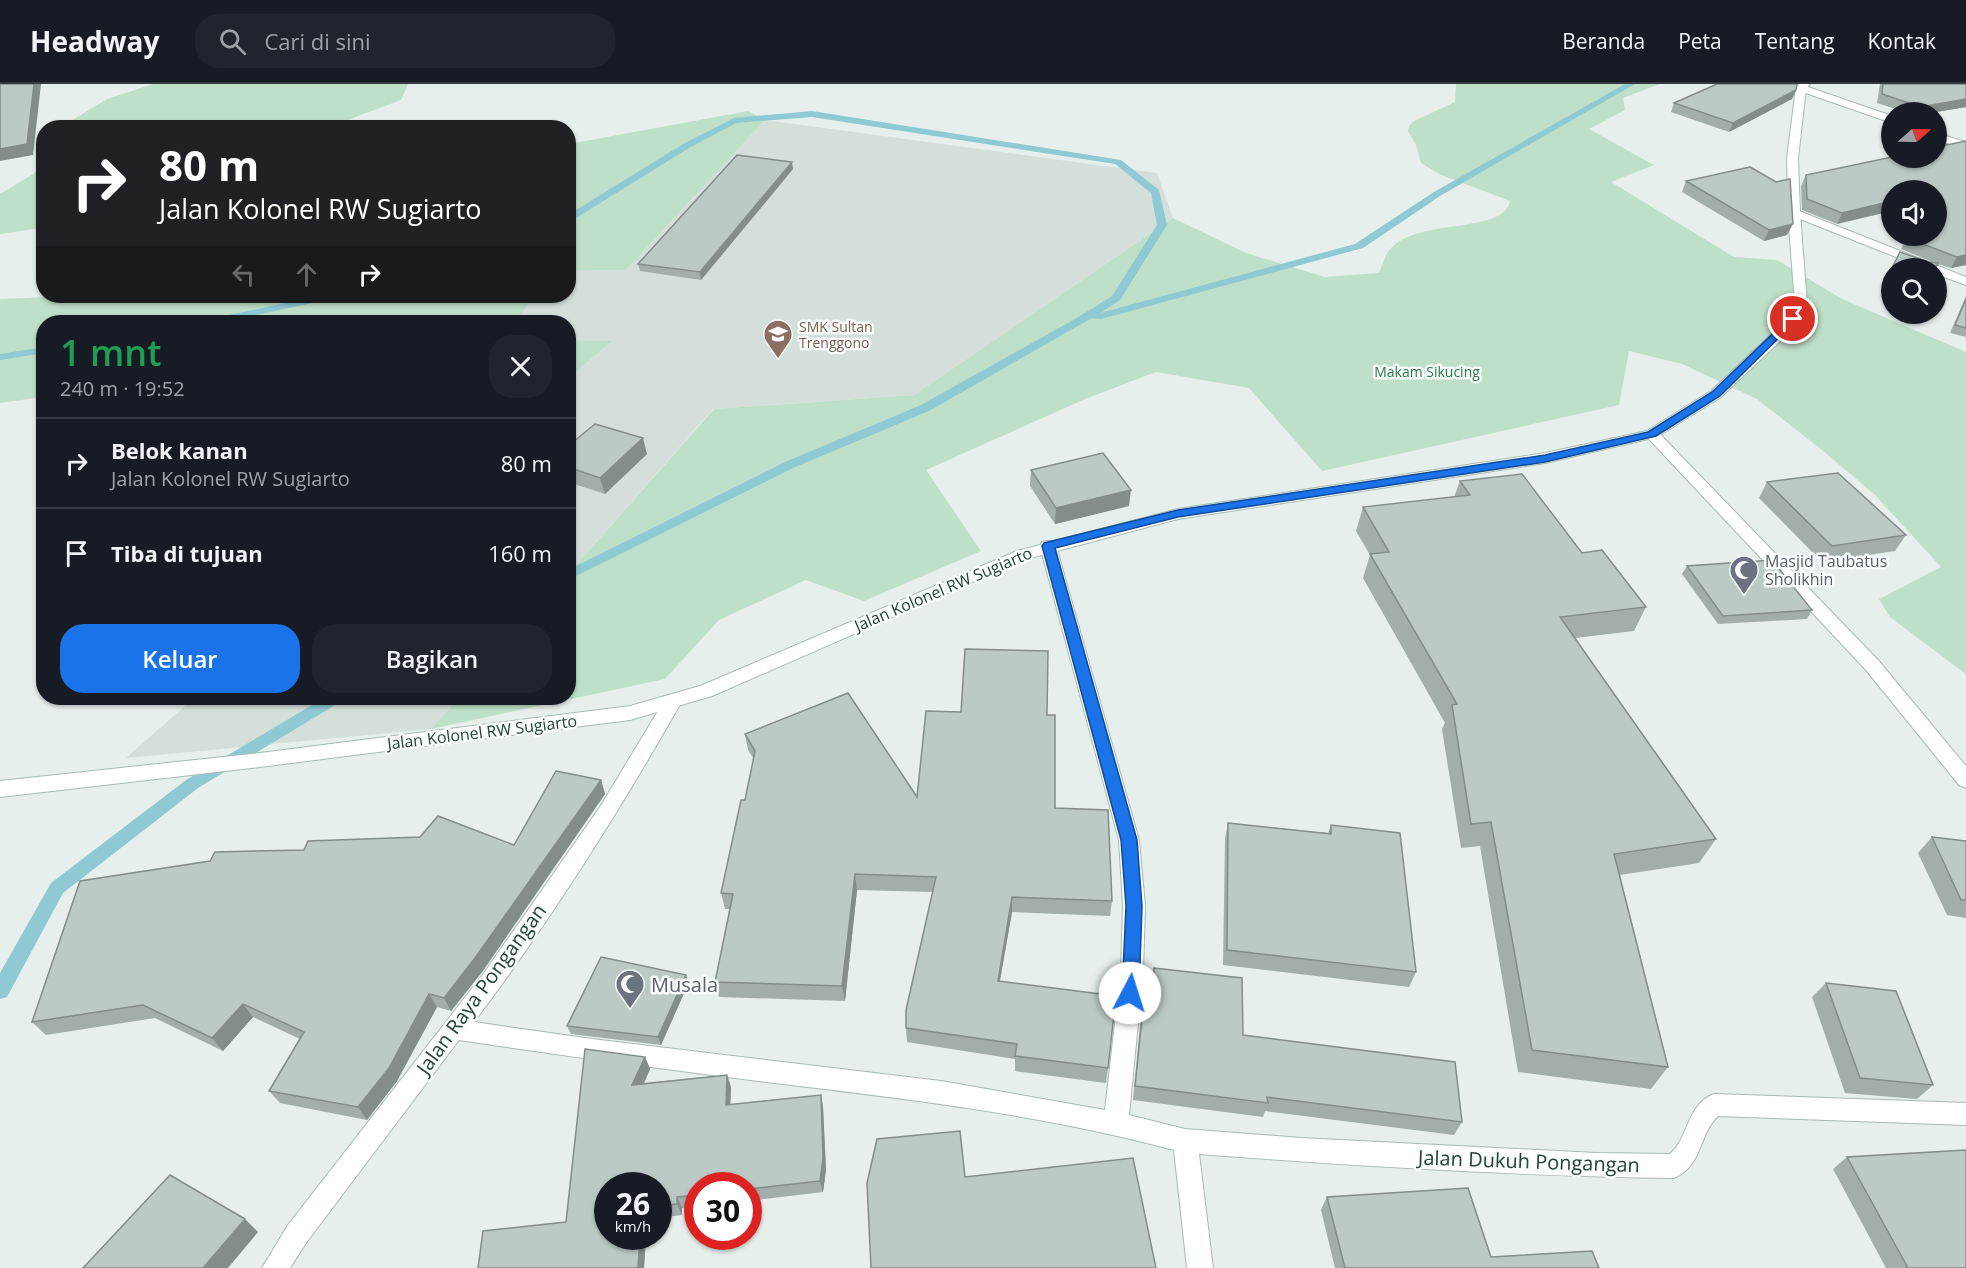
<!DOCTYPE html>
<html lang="id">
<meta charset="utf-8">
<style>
:root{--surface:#171b24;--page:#20242c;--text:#f1f3f6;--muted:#9ea1a6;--line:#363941;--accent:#1a73e8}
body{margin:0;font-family:"Open Sans",sans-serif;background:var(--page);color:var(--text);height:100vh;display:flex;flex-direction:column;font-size:22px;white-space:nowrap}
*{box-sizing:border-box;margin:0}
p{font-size:20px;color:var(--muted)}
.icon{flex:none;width:33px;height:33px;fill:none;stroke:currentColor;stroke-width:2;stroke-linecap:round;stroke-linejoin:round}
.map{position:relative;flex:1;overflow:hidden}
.details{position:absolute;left:36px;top:231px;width:540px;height:390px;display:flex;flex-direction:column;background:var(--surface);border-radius:24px;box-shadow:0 2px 4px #0004}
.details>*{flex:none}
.top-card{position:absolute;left:36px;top:36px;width:540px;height:183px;border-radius:24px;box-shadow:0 2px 4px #0004;background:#202124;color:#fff;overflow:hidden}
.needle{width:39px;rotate:70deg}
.buttons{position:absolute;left:1881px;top:18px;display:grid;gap:12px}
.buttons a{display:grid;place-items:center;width:66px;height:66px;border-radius:50%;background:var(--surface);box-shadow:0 2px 4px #0004;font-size:30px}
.speed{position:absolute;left:594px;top:1088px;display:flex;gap:12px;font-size:30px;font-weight:700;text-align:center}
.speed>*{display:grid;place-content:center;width:78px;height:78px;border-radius:50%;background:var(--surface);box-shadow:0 2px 4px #0004;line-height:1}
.speed small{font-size:15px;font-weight:400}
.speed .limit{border:9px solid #d22;background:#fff;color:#111}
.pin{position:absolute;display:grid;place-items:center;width:51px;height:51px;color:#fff;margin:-26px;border:3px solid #fff;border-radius:50%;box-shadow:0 2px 6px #0007}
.me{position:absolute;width:66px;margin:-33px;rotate:5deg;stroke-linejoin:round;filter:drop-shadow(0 0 4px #0008)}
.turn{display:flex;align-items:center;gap:21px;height:126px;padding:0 24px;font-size:27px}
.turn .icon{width:78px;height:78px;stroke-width:2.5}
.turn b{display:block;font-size:42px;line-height:51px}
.lanes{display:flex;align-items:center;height:57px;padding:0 24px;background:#0003;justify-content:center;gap:30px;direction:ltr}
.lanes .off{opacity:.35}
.round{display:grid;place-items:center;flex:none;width:63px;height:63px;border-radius:24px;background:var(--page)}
.overview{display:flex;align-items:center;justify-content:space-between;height:102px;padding:0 24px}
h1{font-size:36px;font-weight:600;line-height:45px;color:#1e9e55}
.button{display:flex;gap:12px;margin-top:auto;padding:12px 24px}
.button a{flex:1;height:69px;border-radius:24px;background:var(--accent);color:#fff;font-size:24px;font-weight:600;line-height:69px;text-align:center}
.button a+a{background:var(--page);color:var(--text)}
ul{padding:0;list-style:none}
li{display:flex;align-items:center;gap:18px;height:90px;padding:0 24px;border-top:2px solid var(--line)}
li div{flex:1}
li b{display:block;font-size:22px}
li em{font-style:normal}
header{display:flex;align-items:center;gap:36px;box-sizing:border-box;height:84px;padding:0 30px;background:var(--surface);border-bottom:2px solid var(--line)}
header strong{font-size:28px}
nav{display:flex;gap:33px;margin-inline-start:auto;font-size:21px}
.search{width:420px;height:54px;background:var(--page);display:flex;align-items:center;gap:15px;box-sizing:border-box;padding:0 21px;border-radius:24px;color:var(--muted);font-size:22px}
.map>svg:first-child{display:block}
.built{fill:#d4dfda}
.green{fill:#bfe0c8}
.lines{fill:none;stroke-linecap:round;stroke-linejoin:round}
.stream{fill:#8ec9d4;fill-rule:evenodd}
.minor-casing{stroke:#a8b8b2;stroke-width:2}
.secondary-casing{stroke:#a4bbb3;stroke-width:2}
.minor{fill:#fff;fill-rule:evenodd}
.secondary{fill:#fff;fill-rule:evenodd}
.wall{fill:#a1aea9}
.shaded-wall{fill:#838d89}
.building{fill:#bbcac4;stroke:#838d89;stroke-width:1.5}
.route{fill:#1a73e8;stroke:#114b97;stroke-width:1.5}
.labels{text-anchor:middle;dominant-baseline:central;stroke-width:5;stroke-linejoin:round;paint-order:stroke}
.far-education-label{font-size:14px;fill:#785e54;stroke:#f7fbf9;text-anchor:start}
.far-park-label{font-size:14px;fill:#2d7a4b;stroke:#f7fbf9}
.worship-label{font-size:16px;fill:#5b616d;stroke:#f7fbf9;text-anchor:start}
.street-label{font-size:16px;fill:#24423a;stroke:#f7fbf9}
.near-worship-label{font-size:20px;fill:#5b616d;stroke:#f7fbf9;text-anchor:start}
.near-street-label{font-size:20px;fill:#24423a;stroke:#f7fbf9}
</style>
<header>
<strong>Headway</strong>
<div class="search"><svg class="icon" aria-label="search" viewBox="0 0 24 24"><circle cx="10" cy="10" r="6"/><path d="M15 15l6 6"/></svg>Cari di sini</div>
<nav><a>Beranda</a><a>Peta</a><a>Tentang</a><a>Kontak</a></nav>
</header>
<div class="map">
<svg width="1966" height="1184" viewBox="0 0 1966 1184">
<rect width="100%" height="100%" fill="#e6efeb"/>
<g class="built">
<path d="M765 36 1157 89 1173 134 914 311 713 325 569 489V294L611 258 569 256 568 238H516L534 212H568L569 187 626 186Z"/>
<path d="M194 614H459L431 645 126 674Z"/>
</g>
<g class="green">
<path d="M153 0H408L401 16 329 43H69L74 35 107 15Z"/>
<path d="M1456 0H1660L1623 14 1625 26 1589 45 1654 81 1611 98 1734 173 1777 176 1842 215 1966 268V590L1890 533 1879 515 1941 483 1875 411 1822 366 1757 315 1682 280 1629 267 1619 321 1322 387 1249 304 1156 288 1085 315 926 386 981 467 864 517 806 496 719 536 665 595 431 645 459 614H568L569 489 714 325 914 311 1173 134 1246 169 1325 193 1379 189C1382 183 1384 174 1388 168 1413 132 1503 152 1510 117L1439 90 1421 79 1416 61 1408 47 1409 42 1414 37 1455 18Z"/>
<path d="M748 27 765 36 626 186 569 187V60Z"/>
<path d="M43 84V144L0 150V110Z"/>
<path d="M76 212H534L516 238H44L43 313 0 319V215Z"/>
<path d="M569 256 612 257 569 294Z"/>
</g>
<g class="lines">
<g class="stream">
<path d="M1625 0H1635L1440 112 1363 164 1101 235 1092 234 929 327 793 384 568 496V486L785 378 921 321 1075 235 1112 212 1157 141 1151 109 1115 80 812 33 736 39 689 64 568 139V131L683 60 734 34 812 27 1121 76 1159 106 1167 141 1120 216 1100 229 1355 160 1434 108Z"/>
<path d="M318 212H336L331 215 223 238H204L210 235Z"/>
<path d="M44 263V269L0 276V270Z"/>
<path d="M324 614H343L340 618 198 704 63 809 7 913 0 915V889L51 799 186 696Z"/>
</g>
<g class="minor-casing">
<g id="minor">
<path d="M1797 2H1805L1892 32V39L1797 6Z"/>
<path d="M1936 49 1966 58V65L1936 56Z"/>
<path d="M1794 125 1966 193V201L1936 190V184H1924L1790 131V127Z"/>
<path d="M1652 346 1657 347 1878 576 1966 682V704L1959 701 1866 586 1647 353 1645 350Z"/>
<path d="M1048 457 1054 458 1056 462 1139 756 1145 822 1143 887 1129 1031 1185 1045 1301 1054 1596 1069 1670 1070C1690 1052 1686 1021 1714 1010L1966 1019V1041L1718 1032C1698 1051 1703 1082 1674 1094 1516 1092 1357 1082 1199 1070L1213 1184H1187L1174 1066C1043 1031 909 1015 775 999 670 986 564 972 459 956L306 1159 290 1184H262L288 1141 484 889 600 723 667 612 673 610 679 612 682 617C619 728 551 836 474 938L592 955 941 997 1105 1026 1121 887 1123 822 1119 756 1040 462 1042 458Z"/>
</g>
</g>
<g class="secondary-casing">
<path id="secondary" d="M1799 0H1810L1806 5 1798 74 1800 129 1807 221 1791 247 1721 313 1657 353 1545 379 1178 435 1023 476 712 612 630 636 260 683 0 713V697L260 669 630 622 700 602 1017 467 1178 425 1545 369 1647 347 1711 307 1781 241 1795 221 1788 129 1787 74 1796 4Z"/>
</g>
<use href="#minor" class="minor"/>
<use href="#secondary" class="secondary"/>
</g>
<g class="wall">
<path d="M1880 0H1966V23L1936 28H1905L1877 19Z"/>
<path d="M1796 6 1792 15 1729 48 1671 28 1674 19Z"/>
<path d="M1936 74 1966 181 1951 184 1938 180 1936 184H1892V200L1882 202 1900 168 1928 178 1935 179 1901 165 1908 152 1936 106 1837 140 1802 126 1801 102 1806 91Z"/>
<path d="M793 85 701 196 640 187 638 180Z"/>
<path d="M1686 97 1787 151 1764 157 1682 108Z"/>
<path d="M1966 212V253L1950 249Z"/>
<path d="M568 362 647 370 605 410 568 398Z"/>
<path d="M1031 386 1129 422 1055 440 1030 402Z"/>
<path d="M1460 397 1582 469 1646 523 1634 547 1575 554 1716 755 1699 779 1620 791 1668 983 1651 1005 1518 988 1480 762 1461 764 1442 645 1445 639 1363 494 1370 471 1356 447 1363 423 1454 413Z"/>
<path d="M1767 398 1906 451 1895 467 1822 478 1759 414Z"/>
<path d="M1687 482 1812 526 1807 535 1718 540 1682 490Z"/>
<path d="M1047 631 1055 724 1112 817 1110 832 1012 828 1000 897 1108 984 1106 999 1015 987V975L907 958 906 944 933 808 857 806 845 917 719 913 715 898 730 825H725L721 809 745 716 754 675 748 666 745 650 917 713Z"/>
<path d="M601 696 605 710 482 888 451 927 437 923 397 997 367 1036 280 1019 269 1007 300 955 253 933 223 967 155 934 46 951 32 938 304 766 420 753 514 761Z"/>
<path d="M1228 739 1328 749 1331 741 1416 888 1409 903 1223 881 1225 755Z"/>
<path d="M1932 753 1966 757V834L1947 831 1918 769Z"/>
<path d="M1154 884 1243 951 1462 1038 1454 1051 1265 1027 1263 1033 1133 1016 1141 930 1144 916H1151L1152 899Z"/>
<path d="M689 898 661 961 571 950 567 942Z"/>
<path d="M1826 899 1933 1001 1917 1015 1845 1009 1812 913Z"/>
<path d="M645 973 650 985 644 999 727 991 731 1003 730 1020 821 1011 823 1023 826 1086 823 1108 748 1117V1101H698V1123L682 1124V1131L658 1134V1101H608L646 1152 644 1184H478L566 1138Z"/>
<path d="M1847 1073 1966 1184H1886L1833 1085Z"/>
<path d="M1327 1113 1491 1173 1599 1184H1335L1321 1126Z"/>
</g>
<g class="shaded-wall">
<path d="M34 0H41L33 71 0 77V65Z"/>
<path d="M1796 6 1792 15 1729 48 1733 39Z"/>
<path d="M1966 15V23L1936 28H1918L1921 23Z"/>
<path d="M792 78 793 85 701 196 700 188Z"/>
<path d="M1892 117V127L1837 140 1842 129Z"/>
<path d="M1793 140 1787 151 1764 157 1769 146Z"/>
<path d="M1966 171V181L1951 184 1957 173Z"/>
<path d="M1938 181 1936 184H1925Z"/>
<path d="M1892 193V200L1882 202 1886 194Z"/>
<path d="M643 354 647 370 605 410 600 394Z"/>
<path d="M1131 406 1129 422 1055 440 1056 424Z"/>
<path d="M601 696 605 710 482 888 451 927 444 914Z"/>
<path d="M855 790 857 806 845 917 842 902Z"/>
<path d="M1012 813V828L997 912 998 897Z"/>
<path d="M686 891 689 898 661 961 658 953Z"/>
<path d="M429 910 437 923 397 997 367 1036 358 1023Z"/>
<path d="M243 920 253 933 223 967 212 954Z"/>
<path d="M645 973 650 985 638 1013 632 1001Z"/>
<path d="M727 991 731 1003 730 1033 726 1021Z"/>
<path d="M821 1011 823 1023 826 1086 823 1108 820 1097Z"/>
<path d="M677 1113 682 1124V1131L677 1120Z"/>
<path d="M245 1135 258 1148 228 1184H203Z"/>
<path d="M640 1152H646L644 1184H638Z"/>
</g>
<g class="building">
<path d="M0 0H34L27 60 0 65Z"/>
<path d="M1717 0H1797L1796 6 1733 39 1674 19Z"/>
<path d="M1883 0H1966V15L1921 23 1882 10Z"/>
<path d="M1966 57V171L1957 173 1907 154 1909 152H1936V106H1892V117L1842 129 1807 115 1806 91 1892 73 1936 74V63Z"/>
<path d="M737 71 792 78 700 188 638 180Z"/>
<path d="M1750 83 1776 98 1790 95 1793 140 1769 146 1686 97Z"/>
<path d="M1900 168 1928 178 1938 179V181L1925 184H1892Z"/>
<path d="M1892 185V193L1886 194Z"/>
<path d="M1966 215V244L1955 241Z"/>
<path d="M595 340 643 354 600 394 568 383V362Z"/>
<path d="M1103 369 1131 406 1056 424 1031 386Z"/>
<path d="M1838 389 1906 451 1832 462 1767 398Z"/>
<path d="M1522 390 1582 469 1602 466 1646 523 1560 533 1716 755 1614 770 1668 983 1532 966 1491 738 1471 740 1452 621 1457 620 1370 470 1389 468 1363 423 1470 411 1460 397Z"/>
<path d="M1772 476 1812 526 1723 532 1687 482Z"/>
<path d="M965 565 1048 567 1047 631H1055V724L1108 726 1112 817 1012 813 998 897 1116 912 1108 984 1015 972 1017 960 906 944V926L936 793 855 790 842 902 715 898 733 810 721 809 741 716H745L755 667 745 650 848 609 917 713 926 627 961 628Z"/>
<path d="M556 687 601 696 475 874 444 914 429 910 389 984 358 1023 269 1007 304 948 243 920 212 954 143 921 32 938 80 797 210 777 215 768 304 766 308 757 420 753 438 732 514 761Z"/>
<path d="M1228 739 1331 750V741L1400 749 1416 888 1227 866Z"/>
<path d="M1932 753 1966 757V816H1961Z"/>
<path d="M601 873 686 891 658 953 567 942Z"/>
<path d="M1154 884 1242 894 1243 951 1455 978 1462 1038 1267 1013 1268 1019 1135 1002 1144 916 1153 917Z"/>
<path d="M1826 899 1896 907 1933 1001 1860 994Z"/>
<path d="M585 965 645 973 632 1001 727 991 726 1021 821 1011 823 1074 820 1097 748 1105V1101H698V1111L677 1113V1120L658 1122V1101H608V1152H640L638 1184H478L483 1147 566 1138Z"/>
<path d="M960 1047 965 1093 1133 1074 1156 1184H871L867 1099 877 1055Z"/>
<path d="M1966 1066V1184H1908L1847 1073Z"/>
<path d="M170 1091 245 1135 203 1184H83Z"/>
<path d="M1468 1104 1491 1173 1592 1167 1599 1184H1345L1327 1113Z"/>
</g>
<path class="route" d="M1790 233 1798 235 1720 312 1656 352 1545 378 1178 433 1055 464 1137 756 1142 822 1139 909 1136 914 1130 916 1124 914 1122 909 1126 822 1121 756 1042 462 1044 459 1178 426 1545 371 1648 348 1712 308Z"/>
<defs>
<g id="school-pin" transform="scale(1.5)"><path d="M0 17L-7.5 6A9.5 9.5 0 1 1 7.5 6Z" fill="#8d6e63" stroke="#f7fbf9"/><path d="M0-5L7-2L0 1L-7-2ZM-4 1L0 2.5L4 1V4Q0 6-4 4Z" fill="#fff"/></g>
<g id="mosque-pin" transform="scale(1.5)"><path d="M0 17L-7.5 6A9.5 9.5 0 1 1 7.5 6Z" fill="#6b7280" stroke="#f7fbf9"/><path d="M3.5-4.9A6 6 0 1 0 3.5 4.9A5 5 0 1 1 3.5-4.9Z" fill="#fff"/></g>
</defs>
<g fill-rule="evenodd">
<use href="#school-pin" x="778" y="250"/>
<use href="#mosque-pin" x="1744" y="486"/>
<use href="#mosque-pin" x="630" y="900"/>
</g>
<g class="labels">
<g class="far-education-label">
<text x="799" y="242">SMK Sultan<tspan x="799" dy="16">Trenggono</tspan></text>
</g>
<g class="far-park-label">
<text x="1427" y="287">Makam Sikucing</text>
</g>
<g class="worship-label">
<text x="1765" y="477">Masjid Taubatus<tspan x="1765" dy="18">Sholikhin</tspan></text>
</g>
<g class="street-label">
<text transform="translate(943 505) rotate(-23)">Jalan Kolonel RW Sugiarto</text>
<text transform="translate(482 648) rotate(-7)">Jalan Kolonel RW Sugiarto</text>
</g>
<g class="near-worship-label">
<text x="651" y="900">Musala</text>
</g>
<g class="near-street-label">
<text transform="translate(481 905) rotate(-54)">Jalan Raya Pongangan</text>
<text transform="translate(1529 1077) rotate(2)">Jalan Dukuh Pongangan</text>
</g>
</g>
</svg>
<div class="buttons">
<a><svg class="needle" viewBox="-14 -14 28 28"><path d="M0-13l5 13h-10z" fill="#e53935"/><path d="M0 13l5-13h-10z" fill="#9ea1a6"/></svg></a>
<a><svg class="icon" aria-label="sound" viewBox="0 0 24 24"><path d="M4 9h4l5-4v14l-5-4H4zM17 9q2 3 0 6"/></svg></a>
<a><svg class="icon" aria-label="search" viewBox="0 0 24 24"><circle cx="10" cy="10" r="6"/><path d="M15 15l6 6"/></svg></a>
</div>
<div class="speed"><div>26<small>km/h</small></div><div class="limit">30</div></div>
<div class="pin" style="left:1793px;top:235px;background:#d93025"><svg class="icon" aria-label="arrive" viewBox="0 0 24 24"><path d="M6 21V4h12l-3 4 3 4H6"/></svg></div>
<svg class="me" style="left:1130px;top:909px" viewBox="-20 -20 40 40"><circle r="19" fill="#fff"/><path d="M0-13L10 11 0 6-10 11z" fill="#1a73e8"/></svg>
<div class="top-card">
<div class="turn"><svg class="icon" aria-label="right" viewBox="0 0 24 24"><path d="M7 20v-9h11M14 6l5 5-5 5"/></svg><div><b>80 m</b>Jalan Kolonel RW Sugiarto</div></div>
<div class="lanes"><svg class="icon off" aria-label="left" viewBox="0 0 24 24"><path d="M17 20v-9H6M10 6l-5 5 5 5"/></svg><svg class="icon off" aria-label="ahead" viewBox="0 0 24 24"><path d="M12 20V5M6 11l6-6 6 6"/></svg><svg class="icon" aria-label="right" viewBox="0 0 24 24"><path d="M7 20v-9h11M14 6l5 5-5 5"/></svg></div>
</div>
<section class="details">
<div class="overview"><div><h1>1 mnt</h1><p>240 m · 19:52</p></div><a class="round"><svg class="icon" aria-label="close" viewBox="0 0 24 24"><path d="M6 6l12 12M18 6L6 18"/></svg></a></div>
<ul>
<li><svg class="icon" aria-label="right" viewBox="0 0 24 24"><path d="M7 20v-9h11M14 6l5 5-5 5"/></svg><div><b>Belok kanan</b><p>Jalan Kolonel RW Sugiarto</p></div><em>80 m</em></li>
<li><svg class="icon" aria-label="arrive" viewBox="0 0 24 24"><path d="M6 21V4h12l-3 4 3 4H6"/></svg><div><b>Tiba di tujuan</b></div><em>160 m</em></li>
</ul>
<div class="button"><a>Keluar</a><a>Bagikan</a></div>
</section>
</div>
